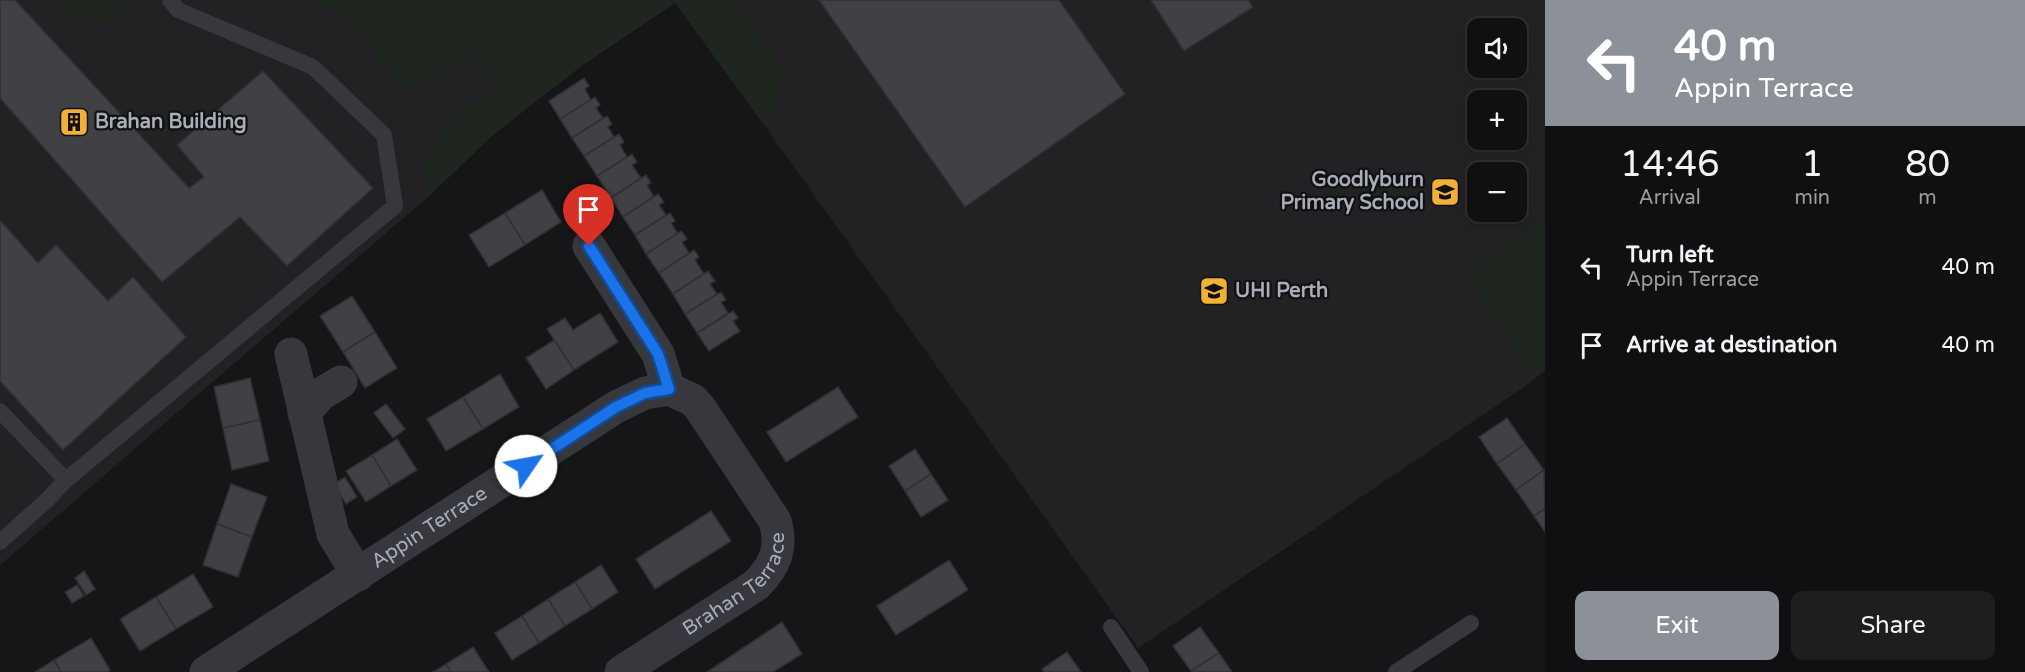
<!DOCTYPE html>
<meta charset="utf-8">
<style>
:root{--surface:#101012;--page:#1e1e20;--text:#f1f3f6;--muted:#9c9d9f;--line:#303032;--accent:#8c9099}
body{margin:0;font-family:"Varela Round",sans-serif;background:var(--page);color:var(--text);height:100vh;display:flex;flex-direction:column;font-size:22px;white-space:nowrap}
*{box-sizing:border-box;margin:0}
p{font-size:20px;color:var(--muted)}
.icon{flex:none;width:33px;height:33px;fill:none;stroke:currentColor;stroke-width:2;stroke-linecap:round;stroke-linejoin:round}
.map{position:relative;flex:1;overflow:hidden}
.sheet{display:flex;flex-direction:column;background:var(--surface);width:480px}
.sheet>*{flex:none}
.banner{background:#8c9099;color:#fff;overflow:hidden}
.fabs{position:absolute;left:1467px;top:18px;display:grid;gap:12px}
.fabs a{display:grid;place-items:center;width:60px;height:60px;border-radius:12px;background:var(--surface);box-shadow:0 3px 9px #0003,0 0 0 2px var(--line);font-size:30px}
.pin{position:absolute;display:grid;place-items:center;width:51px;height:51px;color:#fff;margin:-62px -26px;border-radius:50% 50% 50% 0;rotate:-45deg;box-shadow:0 0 6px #0007}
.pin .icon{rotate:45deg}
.me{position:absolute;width:66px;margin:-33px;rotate:57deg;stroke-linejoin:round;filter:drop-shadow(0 0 4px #0008)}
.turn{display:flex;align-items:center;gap:21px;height:126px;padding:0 30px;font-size:27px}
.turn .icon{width:78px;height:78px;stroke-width:2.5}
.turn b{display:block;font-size:42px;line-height:51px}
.eta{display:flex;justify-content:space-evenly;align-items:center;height:102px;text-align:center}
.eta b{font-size:36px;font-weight:600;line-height:42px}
.cta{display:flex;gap:12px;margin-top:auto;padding:12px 30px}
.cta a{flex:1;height:69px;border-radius:12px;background:var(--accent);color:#fff;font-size:24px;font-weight:600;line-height:69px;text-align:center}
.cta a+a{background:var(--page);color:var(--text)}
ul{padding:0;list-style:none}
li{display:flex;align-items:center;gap:18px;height:78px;padding:0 30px}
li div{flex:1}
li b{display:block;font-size:22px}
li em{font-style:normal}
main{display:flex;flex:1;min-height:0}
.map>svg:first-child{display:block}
.built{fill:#222225;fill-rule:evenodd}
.green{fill:#1e261f}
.building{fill:#404145;stroke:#303034;stroke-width:1.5}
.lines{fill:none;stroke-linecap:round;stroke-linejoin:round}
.service{stroke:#37383d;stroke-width:16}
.minor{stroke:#37383d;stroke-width:33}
.route-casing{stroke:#114b97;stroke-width:15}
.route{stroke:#1a73e8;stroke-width:10}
.labels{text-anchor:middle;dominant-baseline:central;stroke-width:4.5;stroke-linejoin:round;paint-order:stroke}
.poi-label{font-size:20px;font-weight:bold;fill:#a8adb8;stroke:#111113;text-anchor:start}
.street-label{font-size:20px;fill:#a8adb8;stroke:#111113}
</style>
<main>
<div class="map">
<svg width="1545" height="672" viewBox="0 0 1545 672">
<rect width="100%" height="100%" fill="#161618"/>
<path class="built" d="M0 0H1545V371L1524 387 1138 648 676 2 580 67 493 135 429 196 0 565ZM1478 28H1516V68H1478ZM1478 100H1516V140H1478ZM1478 172H1516V212H1478Z"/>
<g class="green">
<path d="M61 0H125L123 10 101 24 66 11Z"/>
<path d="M312 0H724L755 28 783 71 775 109 759 118 675 3 580 67 493 135 429 196 423 161 448 124 497 83 476 56 426 82 403 88 372 49 359 26 344 13 315 7Z"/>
<path d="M1545 218V371L1534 378 1465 272Z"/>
</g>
<g class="building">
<path d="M0 0H15L189 188 204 177 177 145 263 71 373 188 287 266 240 217 162 282 0 98Z"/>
<path d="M819 0H1059L1125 94 965 207Z"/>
<path d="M1151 0H1248L1253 7 1184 51Z"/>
<path d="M584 78 589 86 585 89 591 100 560 119 549 101Z"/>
<path d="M595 97 600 105 596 108 603 118 572 138 560 119Z"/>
<path d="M607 116 612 124 608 127 614 137 584 156 572 138Z"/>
<path d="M619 134 624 142 620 145 627 157 597 176 584 156Z"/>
<path d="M632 154 637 162 632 165 641 178 611 198 597 176Z"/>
<path d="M646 175 651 183 647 185 654 197 623 217 611 198Z"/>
<path d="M542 190 561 222 525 245 505 213Z"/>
<path d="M658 194 664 202 659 205 666 215 635 235 623 217Z"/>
<path d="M505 213 525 245 489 267 469 235Z"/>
<path d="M670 213 675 221 671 223 678 234 646 254 635 235Z"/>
<path d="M0 220 38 263 56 245 108 301 133 277 186 337 63 450 0 381Z"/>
<path d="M681 231 687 239 682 242 689 253 659 273 646 254Z"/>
<path d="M694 250 699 257 695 260 704 274 673 294 659 273Z"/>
<path d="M708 271 715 281 710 284 717 294 685 314 673 294Z"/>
<path d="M721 292 726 300 721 302 728 313 697 333 685 314Z"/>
<path d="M352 296 375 332 343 352 320 316Z"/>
<path d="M733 311 738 318 733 321 740 331 709 351 697 333Z"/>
<path d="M600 313 618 342 574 370 547 329 565 318 573 330Z"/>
<path d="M375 332 397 368 365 388 343 352Z"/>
<path d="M554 340 574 370 546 389 526 358Z"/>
<path d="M500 374 519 407 483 429 463 397Z"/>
<path d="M250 378 260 420 223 428 214 387Z"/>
<path d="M838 387 858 417 786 462 767 432Z"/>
<path d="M463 397 483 429 446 451 427 419Z"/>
<path d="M386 404 405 429 393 438 374 413Z"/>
<path d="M1507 418 1525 444 1497 464 1479 437Z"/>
<path d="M260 420 269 461 232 470 223 428Z"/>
<path d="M397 439 417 470 391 486 372 455Z"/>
<path d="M1525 444 1544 470 1516 490 1497 464Z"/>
<path d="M915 449 931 474 905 491 889 466Z"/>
<path d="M372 455 391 486 366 502 346 471Z"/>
<path d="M1544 470 1545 509 1534 516 1516 490Z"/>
<path d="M931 474 948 500 921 517 905 491Z"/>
<path d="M345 477 357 497 346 504 334 484Z"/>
<path d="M231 484 267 497 252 537 217 524Z"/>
<path d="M1545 509V532L1534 516Z"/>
<path d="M711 511 731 541 655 589 636 559Z"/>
<path d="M217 524 252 537 238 577 203 565Z"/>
<path d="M949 560 968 590 896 635 877 606Z"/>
<path d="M601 565 618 592 592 609 575 582Z"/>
<path d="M84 571 95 589 86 595 75 578Z"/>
<path d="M193 574 213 607 176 629 156 597Z"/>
<path d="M575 582 592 609 565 626 548 599Z"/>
<path d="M77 585 84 596 72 603 65 592Z"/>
<path d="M156 597 176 629 140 651 120 619Z"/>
<path d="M548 599 565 626 539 643 522 616Z"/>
<path d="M522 616 539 643 512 660 495 633Z"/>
<path d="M782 622 802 654 773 672H707Z"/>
<path d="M1200 627 1219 653 1191 671 1173 646Z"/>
<path d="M91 638 110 670 107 672H61L54 660Z"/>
<path d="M473 647 489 672H451L446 664Z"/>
<path d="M1067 652 1081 672H1044L1042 669Z"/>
<path d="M1219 653 1232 672H1191V671Z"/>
<path d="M54 660 61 672H35Z"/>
<path d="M446 664 451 672H433Z"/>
</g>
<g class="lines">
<g class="service">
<path d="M0 411 66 480"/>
<path d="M0 542 46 501 66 480 395 206 384 135 313 67 178 10 170 0"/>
<path d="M1111 627 1141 672"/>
<path d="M1396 672 1471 623"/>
</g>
<g class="minor">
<path d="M291 354 333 534 358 575"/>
<path d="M304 413 321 394 341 382"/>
<path id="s1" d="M206 672 616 407 645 393 669 389 658 354 589 246"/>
<path id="s2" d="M621 672 756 585C775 566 783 548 775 521L700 408 693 400 669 389"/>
</g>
</g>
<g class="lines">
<g class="route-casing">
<path id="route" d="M526 466 616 407 645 393 669 389 658 354 589 246"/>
</g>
<use href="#route" class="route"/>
</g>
<defs>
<g id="building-square" transform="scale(1.5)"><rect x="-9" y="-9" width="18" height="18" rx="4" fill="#f2b134" stroke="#111113"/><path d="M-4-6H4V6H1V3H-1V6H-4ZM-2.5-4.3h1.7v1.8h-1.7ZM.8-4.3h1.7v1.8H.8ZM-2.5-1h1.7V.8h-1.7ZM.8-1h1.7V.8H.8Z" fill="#111"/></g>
<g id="school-square" transform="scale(1.5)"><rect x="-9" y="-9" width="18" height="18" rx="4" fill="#f2b134" stroke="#111113"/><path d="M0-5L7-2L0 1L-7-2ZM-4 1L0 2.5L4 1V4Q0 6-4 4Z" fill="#111"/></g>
<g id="university-square" transform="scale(1.5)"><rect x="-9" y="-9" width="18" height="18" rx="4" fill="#f2b134" stroke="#111113"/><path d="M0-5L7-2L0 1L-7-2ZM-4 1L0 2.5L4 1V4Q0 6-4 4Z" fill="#111"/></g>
</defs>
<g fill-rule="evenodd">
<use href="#building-square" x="74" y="122"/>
<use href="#school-square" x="1445" y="192"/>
<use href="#university-square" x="1214" y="291"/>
</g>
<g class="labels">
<g class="poi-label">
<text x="95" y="122">Brahan Building</text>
<text x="1424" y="180" text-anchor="end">Goodlyburn<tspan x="1424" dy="23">Primary School</tspan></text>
<text x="1235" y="291">UHI Perth</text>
</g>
<g class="street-label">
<text stroke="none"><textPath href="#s1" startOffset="266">Appin Terrace</textPath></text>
<text stroke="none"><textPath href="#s2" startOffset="148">Brahan Terrace</textPath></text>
</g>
</g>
</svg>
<div class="fabs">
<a><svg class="icon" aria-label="sound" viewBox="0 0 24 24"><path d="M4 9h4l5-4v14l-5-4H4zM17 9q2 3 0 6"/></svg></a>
<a>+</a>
<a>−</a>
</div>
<div class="pin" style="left:589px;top:246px;background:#d93025"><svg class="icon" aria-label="arrive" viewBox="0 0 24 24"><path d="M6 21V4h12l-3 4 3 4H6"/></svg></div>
<svg class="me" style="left:526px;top:466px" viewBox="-20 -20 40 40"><circle r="19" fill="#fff"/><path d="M0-13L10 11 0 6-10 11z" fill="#1a73e8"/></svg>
</div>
<section class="sheet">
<div class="banner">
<div class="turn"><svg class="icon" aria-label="left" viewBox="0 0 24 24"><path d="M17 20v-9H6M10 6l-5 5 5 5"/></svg><div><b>40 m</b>Appin Terrace</div></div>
</div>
<div class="eta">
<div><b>14:46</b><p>Arrival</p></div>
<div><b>1</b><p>min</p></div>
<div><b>80</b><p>m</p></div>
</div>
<ul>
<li><svg class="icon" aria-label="left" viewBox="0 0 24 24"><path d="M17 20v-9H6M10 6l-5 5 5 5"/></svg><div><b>Turn left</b><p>Appin Terrace</p></div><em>40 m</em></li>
<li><svg class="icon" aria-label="arrive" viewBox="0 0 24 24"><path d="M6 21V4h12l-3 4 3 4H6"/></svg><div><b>Arrive at destination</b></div><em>40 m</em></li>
</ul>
<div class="cta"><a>Exit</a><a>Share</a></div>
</section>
</main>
